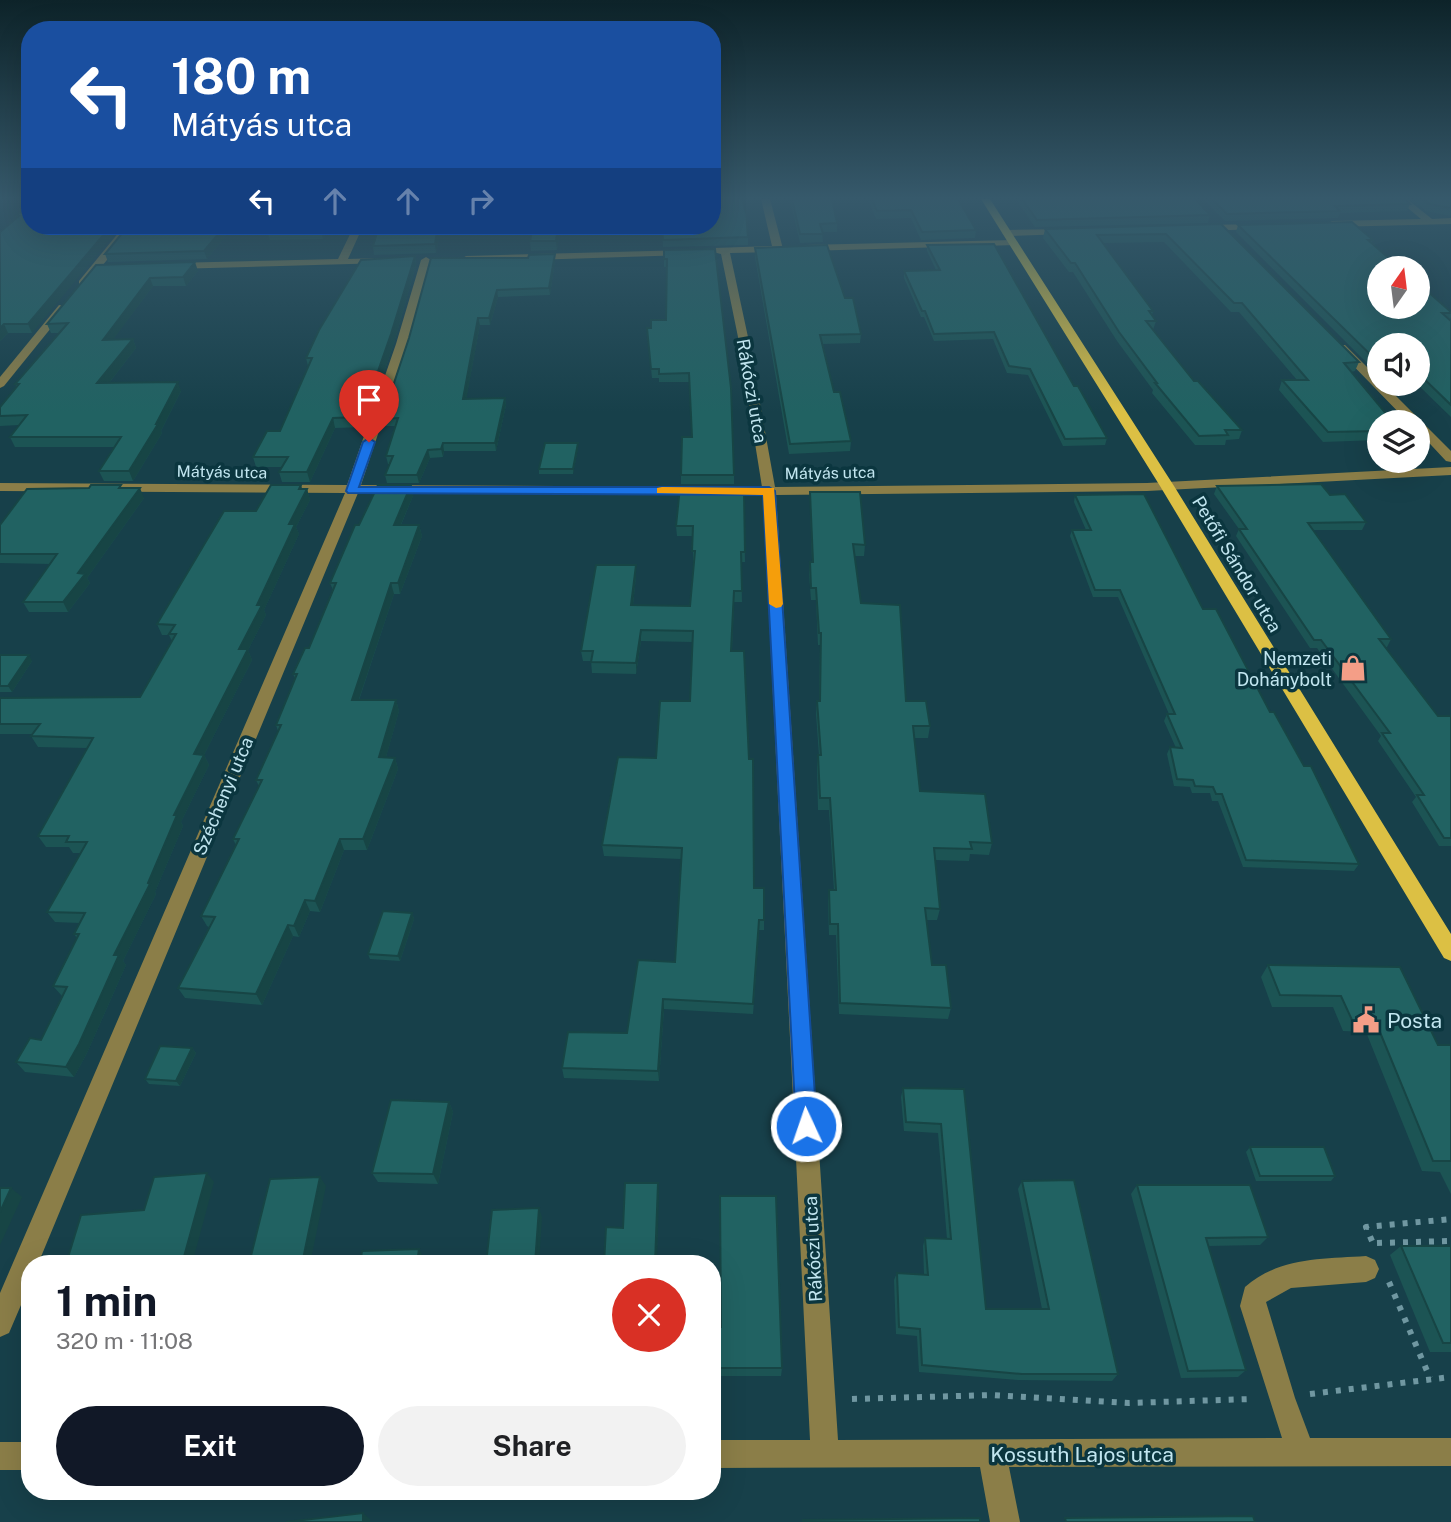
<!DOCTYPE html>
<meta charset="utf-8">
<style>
:root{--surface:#fff;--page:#f2f2f2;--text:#202124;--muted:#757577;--accent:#111827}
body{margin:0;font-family:"Public Sans",sans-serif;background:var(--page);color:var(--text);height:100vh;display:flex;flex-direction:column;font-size:26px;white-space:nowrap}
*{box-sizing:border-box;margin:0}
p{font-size:23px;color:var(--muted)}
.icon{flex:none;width:38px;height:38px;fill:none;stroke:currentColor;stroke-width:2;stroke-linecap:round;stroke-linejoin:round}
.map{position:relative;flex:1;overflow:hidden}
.side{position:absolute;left:21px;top:1255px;width:700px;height:245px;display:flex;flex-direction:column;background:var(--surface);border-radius:28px;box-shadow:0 7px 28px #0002}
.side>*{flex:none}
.hud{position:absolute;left:21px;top:21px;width:700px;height:214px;border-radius:28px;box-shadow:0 7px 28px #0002;background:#1a4fa0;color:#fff;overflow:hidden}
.needle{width:46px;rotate:14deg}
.controls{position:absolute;left:1367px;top:256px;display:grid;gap:14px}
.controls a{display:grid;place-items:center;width:63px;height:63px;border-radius:50%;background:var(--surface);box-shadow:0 7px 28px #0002;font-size:35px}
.pin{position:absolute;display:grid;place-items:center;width:60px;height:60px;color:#fff;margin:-72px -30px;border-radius:50% 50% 50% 0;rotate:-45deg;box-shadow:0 0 7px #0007}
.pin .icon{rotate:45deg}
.me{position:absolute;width:77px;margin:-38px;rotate:357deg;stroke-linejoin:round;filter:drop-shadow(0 0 5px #0008)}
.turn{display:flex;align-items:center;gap:24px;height:147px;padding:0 35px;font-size:32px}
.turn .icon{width:91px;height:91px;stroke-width:2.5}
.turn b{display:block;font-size:49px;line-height:60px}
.lanes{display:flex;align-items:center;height:66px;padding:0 35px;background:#0003;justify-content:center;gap:35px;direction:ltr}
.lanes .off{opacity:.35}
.round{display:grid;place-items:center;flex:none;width:74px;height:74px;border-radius:37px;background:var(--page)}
.overview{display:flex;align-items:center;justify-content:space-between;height:119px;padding:0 35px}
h1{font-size:42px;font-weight:700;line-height:52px;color:var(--accent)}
.primary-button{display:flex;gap:14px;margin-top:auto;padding:14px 35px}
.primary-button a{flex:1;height:80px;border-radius:42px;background:var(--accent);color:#fff;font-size:28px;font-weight:700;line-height:80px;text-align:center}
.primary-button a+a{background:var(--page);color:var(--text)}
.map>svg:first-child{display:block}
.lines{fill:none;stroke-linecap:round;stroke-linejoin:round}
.path{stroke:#7097a1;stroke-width:6;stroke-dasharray:5 8;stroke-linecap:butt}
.minor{fill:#8b7e48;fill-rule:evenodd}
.major{fill:#dcc044;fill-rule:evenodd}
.wall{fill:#1c5454}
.shaded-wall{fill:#174545}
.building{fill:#216262;stroke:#174545;stroke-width:2}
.route{fill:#1a73e8;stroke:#114b97;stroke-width:2}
.slow{fill:#f59e0b}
.labels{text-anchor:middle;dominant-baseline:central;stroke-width:7;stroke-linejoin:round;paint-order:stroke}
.far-street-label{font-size:16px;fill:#c2e6f0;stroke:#0b363f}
.street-label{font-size:18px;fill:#c2e6f0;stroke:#0b363f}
.poi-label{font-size:18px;fill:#c2e6f0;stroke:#0b363f;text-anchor:end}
.near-poi-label{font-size:21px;fill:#c2e6f0;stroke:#0b363f;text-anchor:start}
.near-street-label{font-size:21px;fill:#c2e6f0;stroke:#0b363f}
</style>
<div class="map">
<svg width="1451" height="1522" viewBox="0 0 1451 1522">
<rect width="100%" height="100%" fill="#17404a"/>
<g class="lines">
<g class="path">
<path d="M1372 1241 1366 1227 1451 1219"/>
<path d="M1377 1243 1451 1241"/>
<path d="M1389 1282 1430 1378"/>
<path d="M1310 1394 1451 1377"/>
<path d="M852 1399 992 1395 1129 1403 1252 1399"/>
</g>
<g class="minor">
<path d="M761 199H770L783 249 778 252 730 253 748 337 775 487 1147 483 1451 467V475L1147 491 776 495 838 1440 1282 1438 1240 1306 1245 1287C1279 1257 1323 1259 1366 1256L1375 1260 1379 1269 1375 1278 1366 1282 1291 1288 1266 1302 1295 1398 1310 1438H1451V1466L1009 1467 1020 1522H990L980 1467 712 1468V1440H810L763 495 358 493 38 1264H30V1284L9 1333 0 1337V1293L345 493 0 491V483L347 485 396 344 421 260 426 257 431 260 408 344 361 485 762 487 738 337 721 254 709 251 714 248 772 246Z"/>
<path d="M1397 199H1407L1432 219 1451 218V224L1332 227 1327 224 1332 221 1421 219Z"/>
<path d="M1265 224V228L1262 229 1199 231 1194 228 1199 225Z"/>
<path d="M124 226H134L87 285H79V281Z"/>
<path d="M354 226H363L348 259 382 258 387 261 385 263 172 269 167 266 172 263 338 259Z"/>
<path d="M1069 229V233L1066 234 1007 236 1002 233 1007 230Z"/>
<path d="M1013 240 1018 243 1016 245 805 251 800 248 805 245Z"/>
<path d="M689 250 691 252 686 255 466 262 461 259 466 256Z"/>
<path d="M59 305 68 307 4 386 0 388V377Z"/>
<path d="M1337 345H1345L1379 379V383H1383L1451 451V462L1446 461 1418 431V422H1408L1337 349Z"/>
<rect x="0" y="1442" width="30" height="28"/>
</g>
<path class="major" d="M981 199H990L1174 486 1451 934V961L1444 958 1160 486Z"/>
</g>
<g class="wall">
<path d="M21 199H30L32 333H8L0 341V232L17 217 16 216 26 207H25Z"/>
<path d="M790 199H832L837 223V232H822L823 242 800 243Z"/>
<path d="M868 199H958L976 230 975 238 921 240 911 218 876 219Z"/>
<path d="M1016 199H1195L1210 215 1208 223 1035 227Z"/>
<path d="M1203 199H1405L1410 204 1407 211 1340 213 1338 218 1225 221Z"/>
<path d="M1411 199H1451V216L1426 211Z"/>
<path d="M1221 224 1359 362 1355 371 1351 372 1379 422V440L1323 442 1279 390 1282 380H1297L1239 312H1231L1164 242 1103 243 1153 311 1152 315 1156 321 1153 330 1194 381 1242 430 1239 439 1226 440 1225 445H1195L1152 393 1153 390 1117 341 1073 272H1069L1043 238 1045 229Z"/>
<path d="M1238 225 1373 240 1371 243 1451 312V317L1450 320 1451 321V417L1416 383H1418V345H1379V370H1374L1236 232Z"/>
<path d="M128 226H226L228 233 207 259 108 262 105 254Z"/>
<path d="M270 226H330L323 239 270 240 267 231Z"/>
<path d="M379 226H442L436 253 374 255 373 246Z"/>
<path d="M662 226 748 237V245L663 247Z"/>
<path d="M560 232 557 250 531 251 530 241Z"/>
<path d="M927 245 1074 386 1107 438 1105 445 1063 446 1028 375 1007 373 993 339 934 341 924 317H921L904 278V271L936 270 927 251Z"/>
<path d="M755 248 861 334 860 343 823 344 834 392 851 441 850 451 789 454 755 257Z"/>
<path d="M664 250 734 475V484H681V475L692 437 689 382H659V378H652L647 328H651L666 320 667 267H664Z"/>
<path d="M415 256 416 265 394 343 365 427 335 428 310 482H282L279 472 282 467H256L253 457 280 431 308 366 306 358Z"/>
<path d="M528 258 555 261 550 295 498 297 490 325H480L466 399 505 398 506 405 496 451H444L443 457 430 458 419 483H387L385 475 390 464H388L386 456 396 426H383L382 419 409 338Z"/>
<path d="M96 265 198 271 186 286H153L113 339H133L136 348 109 383 181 391 161 431 162 433 133 481H104L99 471 115 447H15L10 437 19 425 0 426V407L17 387 15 384 60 333H51L47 324Z"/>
<path d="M578 448 573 474H539V469Z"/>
<path d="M411 485 413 496 401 525H419L422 536 400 594H394L359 700H396L399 711 386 757 395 758 398 769 367 850H344L320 912 310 911 299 937 293 936 262 1005 185 998 178 988 209 927 207 926 201 916 236 845 233 839 259 786 256 780 278 731 276 725 295 678 293 674 309 648 333 590 330 583 359 525Z"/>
<path d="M1217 486 1330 495 1366 522 1362 530H1313L1391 639 1387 647H1385L1438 716H1451V846H1439L1412 802 1416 797 1378 741 1381 736 1317 648H1310L1236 536 1239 529 1214 494Z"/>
<path d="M122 488 144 498 87 578 90 583 68 612H29L23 602 51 564 0 563V525Z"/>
<path d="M302 489H307L310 500 296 527 299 534 264 610 266 615 248 650 252 660 204 755 209 765 181 822 183 826 155 892 156 894 123 961 126 965 87 1053 74 1077 25 1072 16 1062 41 1040 62 996 53 986 77 938 74 934 80 923 55 922 47 912 81 853H73L69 847H46L38 836 87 748 38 747 31 736 33 734H0V698L140 697 172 641 169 635H162L157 624 256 511Z"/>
<path d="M735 492H744L745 562H741L742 602H734L732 651 754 888 764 920V930H759L753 1014 664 1009 659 1081 564 1078 562 1068 627 1033 675 962 681 859 604 856 602 845 690 701 693 642 641 641 636 674 592 673 591 661H583L581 651 636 565V576L633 605 690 606 694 562H693V536H677L676 526Z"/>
<path d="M810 492 865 545 864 556H855L861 603 906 701 930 726 928 738H914L920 791 992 843 989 855 970 854 969 861 935 860 940 909 937 920H927L932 965 951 1008 948 1019 839 1014 836 935H829L828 901 829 890H834L829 810H818L817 767 818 755H819L816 713 817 701H819L820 645H818L816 600H811L809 574 810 562H812L810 504Z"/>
<path d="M1075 495 1203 609 1270 712 1359 864 1354 871 1243 867 1218 801H1212L1210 793H1192L1190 787 1174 786 1167 754 1170 747 1176 748 1164 721 1167 714H1169L1118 597H1093L1070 536 1072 530H1086L1074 502Z"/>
<path d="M0 655 32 661 12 692H0Z"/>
<path d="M412 913 414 919 400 961 370 959 368 954Z"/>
<path d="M1268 965 1400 967 1438 1045H1451V1194L1440 1172 1422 1171 1366 1032 1343 1031 1333 1007H1272L1261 977Z"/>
<path d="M192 1048 196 1053 180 1086 149 1084 145 1079Z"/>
<path d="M903 1088 964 1089 986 1309H1042L1018 1189 1022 1181 1118 1374 1112 1381 1018 1380 919 1372 917 1336 896 1334 894 1280 897 1273 924 1274 923 1246 925 1238 947 1239 938 1133 904 1131 901 1097Z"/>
<path d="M449 1102 453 1112 438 1184 378 1182 372 1173Z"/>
<path d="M1250 1147 1335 1176 1331 1181H1256L1246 1152Z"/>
<path d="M1137 1185 1268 1237 1260 1245 1208 1246 1246 1370 1238 1377 1181 1378 1131 1194Z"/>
<path d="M1401 1246H1451V1352H1430L1390 1255Z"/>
<path d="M712 1327 782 1368 781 1376H712Z"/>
</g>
<g class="shaded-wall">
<path d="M111 226H121L32 333 28 324Z"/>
<path d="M225 226 228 233 207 259 204 251Z"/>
<path d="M323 226H330L323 239 321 230Z"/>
<path d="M438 226H442L436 253 435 244Z"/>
<path d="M558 226 560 232 557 250 556 241Z"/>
<path d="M555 254V261L550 295 549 288Z"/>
<path d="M415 256 416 265 394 343 365 427 362 417Z"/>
<path d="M195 262 198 271 186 286 183 277Z"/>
<path d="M150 278 153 286 106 349 103 340Z"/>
<path d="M497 290 498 297 490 325 489 318Z"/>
<path d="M478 318 480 325 465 406 463 399Z"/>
<path d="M4 324 8 333 0 341V328Z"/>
<path d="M133 339 136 348 102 392 97 383Z"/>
<path d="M178 382 181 391 161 431 162 433 133 481 129 471 156 424Z"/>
<path d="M505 398 506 405 496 451 495 443Z"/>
<path d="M333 418 335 428 310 482 307 472Z"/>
<path d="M443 443 444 451 443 457 441 449Z"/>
<path d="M578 443V448L573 474V469Z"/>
<path d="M428 450 430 458 419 483 417 475Z"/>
<path d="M301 485 304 495 307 489 310 500 296 527 299 534 264 610 266 615 248 650 252 660 204 755 209 765 181 822 183 826 155 892 156 894 123 961 126 965 87 1053 74 1077 66 1067 114 955 148 883 174 815 194 754 257 605 289 524Z"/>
<path d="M411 485 413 496 396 536 394 525Z"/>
<path d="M140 488 144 498 87 578 90 583 68 612 63 602 78 573Z"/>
<path d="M419 525 422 536 400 594 398 583Z"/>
<path d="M636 565V576L632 616 631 605Z"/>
<path d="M391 583 394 594 355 711 352 700Z"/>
<path d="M641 630V641L636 674V663Z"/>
<path d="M29 655 32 661 12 692 8 686Z"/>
<path d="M396 700 399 711 383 768 379 757Z"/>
<path d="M395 758 398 769 367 850 363 839Z"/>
<path d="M340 839 344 850 320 912 315 901Z"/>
<path d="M305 900 310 911 299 937 294 926Z"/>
<path d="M412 913 414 919 400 961 398 956Z"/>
<path d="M288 925 293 936 262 1005 256 994Z"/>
<path d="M663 999 664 1009 659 1081 658 1071Z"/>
<path d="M192 1048 196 1053 180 1086 176 1081Z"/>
<path d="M449 1102 453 1112 438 1184 433 1174Z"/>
<path d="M207 1173 214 1182 192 1264H182Z"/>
<path d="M320 1177 326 1186 310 1264H302Z"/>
<path d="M658 1183 659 1193 657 1264H655Z"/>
<path d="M11 1188 22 1197 0 1245V1212Z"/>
<path d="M539 1208 542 1217 539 1264H535Z"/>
<path d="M419 1249 424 1258 423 1264H417Z"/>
<path d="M363 1513 370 1519V1522H363Z"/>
</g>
<g class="building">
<path d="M712 199H742L746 213 748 237 663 240 662 226H712Z"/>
<path d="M792 199H832L837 223 820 224 823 234H800Z"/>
<path d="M872 199H958L976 230 922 232 911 210 877 211Z"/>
<path d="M1022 199H1195L1210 215 1037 220Z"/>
<path d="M1212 199H1405L1410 204 1335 206 1340 211 1227 214Z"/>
<path d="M1424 199H1451V208L1429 204Z"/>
<path d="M30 203V226H111L28 324H4L0 328V232L19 216H16Z"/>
<path d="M1352 222 1373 240H1368L1400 268H1379V306H1418V283L1451 312V313H1442L1451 321V405L1418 373V345H1379V362H1378L1238 225Z"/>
<path d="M1221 224 1359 362 1344 363 1393 422H1379V431L1328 432 1282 380H1308L1242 303H1234L1166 234 1097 235 1153 311H1149L1156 321H1146L1194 381H1198L1242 430H1225L1228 435 1199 436 1155 383H1157L1119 332 1075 263H1071L1045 229Z"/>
<path d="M128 226H225L204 251 105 254Z"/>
<path d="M270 226H323L321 230 267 231Z"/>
<path d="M379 226H438L435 244 373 246Z"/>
<path d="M533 226H558L556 241H530Z"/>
<path d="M994 244 1074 386H1078L1107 438 1065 439 1030 369 1009 366 994 332 934 334 925 311H922L904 271 940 270 927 245Z"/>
<path d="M827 245 845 298H853L861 334 820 335 834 392H840L851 441 790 444 755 248Z"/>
<path d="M715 249 731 388 734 475H681L682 437H692L689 373 659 374V369H651L647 328H651V320H666L667 259H664V250Z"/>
<path d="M555 254 549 288 497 290 489 318H478L463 399 505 398 495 443H443L441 449 428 450 417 475H385L393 456H386L398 418 382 419 409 338 431 258H528L529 255Z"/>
<path d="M415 256 391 334 362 417 333 418 307 472H279L288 457H253L267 431H280L312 358H306L319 330 361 260Z"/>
<path d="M195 262 183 277 150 278 103 340 133 339 97 383 178 382 156 424H158L129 471H99L121 437H10L27 415 0 416V407L19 384H15L68 323 47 324 96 265Z"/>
<path d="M545 443H578L573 469H539Z"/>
<path d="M1321 484 1330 495 1345 494 1366 522 1308 523 1391 639H1379L1438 716H1451V838H1444L1417 795H1424L1382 733H1390L1321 640H1314L1239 529H1247L1217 486Z"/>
<path d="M91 485H121L119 488H140L78 573 85 574 63 602H23L57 554H0V525L27 489 89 488Z"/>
<path d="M271 485H301L299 489H307L289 524H295L257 605H262L239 649H248L194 754 204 755 174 815H177L148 883 150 884 114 955H119L79 1044 66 1067 16 1062 30 1038 41 1040 67 987 53 986 79 934H74L85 913 47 912 87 842H66L69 836H38L93 738 31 736 40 724H0V698L140 697 176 634H169L175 625 157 624 224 511H256Z"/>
<path d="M378 485H411L394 525H419L398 583H391L352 700H396L379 757 395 758 363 839H340L315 901 305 900 294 926 288 925 256 994 178 988 215 917 201 916 239 839H233L262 780H256L281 725H276L297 674H293L305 648H309L336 583H330L355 525H359Z"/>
<path d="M680 487H735V492H744L745 552H741L742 591H734L731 651H744L749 759H753L754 888H764V920H759L753 1004 663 999 658 1071 562 1068 568 1032 627 1033 638 960 675 962 682 848 602 845 618 757 656 758 660 701H690L693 631 641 630 636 663 591 662 593 651H581L596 565H636L631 605 690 606 695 551H692L693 526H676Z"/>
<path d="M810 492H860L865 545 853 544 861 603 900 605 906 701H926L930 726H913L920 791 985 794 992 843 970 842 972 849 934 848 940 909 925 908 932 965H946L951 1008 840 1003 838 924H830L829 890H836L830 798H820L818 755H821L817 701H820L821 633H819L816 588H811L810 562H813Z"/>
<path d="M1144 494 1203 609H1216L1270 712H1274L1304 766H1311L1359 864 1246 860 1222 794H1216L1213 787 1195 786 1193 780 1177 779 1170 747 1182 748 1167 714H1175L1120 590H1095L1072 530H1091L1075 495Z"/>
<path d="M0 655H29L8 686H0Z"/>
<path d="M383 911 412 913 398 956 368 954Z"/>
<path d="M1268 965 1400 967 1438 1045H1451V1161H1433L1375 1020H1352L1341 996 1280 995Z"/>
<path d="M160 1046 192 1048 176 1081 145 1079Z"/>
<path d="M903 1088 964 1089 986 1309H1049L1022 1181 1074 1180 1118 1374H1022L922 1365 920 1329 899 1327 897 1273 928 1275 925 1238 951 1239 941 1124 906 1122Z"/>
<path d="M391 1100 449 1102 433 1174 372 1173Z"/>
<path d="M1250 1147H1324L1335 1176H1260Z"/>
<path d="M207 1173 182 1264H66L81 1215 144 1210 154 1177Z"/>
<path d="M320 1177 302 1264H249L270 1179Z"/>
<path d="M625 1183H658L655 1264H604L606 1227 623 1228Z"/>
<path d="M1137 1185H1250L1268 1237 1206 1238 1246 1370 1188 1371Z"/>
<path d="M0 1188H11L0 1212Z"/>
<path d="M720 1196H776L782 1368H712V1327H721Z"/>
<path d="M539 1208 535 1264H486L492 1210Z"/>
<path d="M1401 1246H1451V1343H1443Z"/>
<path d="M419 1249 417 1264H360L362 1251Z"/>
<path d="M363 1513V1522H286Z"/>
<path d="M1253 1516 1255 1522H1066L1065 1518Z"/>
<path d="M980 1518V1522H803V1520Z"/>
</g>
<linearGradient id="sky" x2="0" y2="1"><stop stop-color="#0d2329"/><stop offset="0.48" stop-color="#36596b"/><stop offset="1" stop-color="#36596b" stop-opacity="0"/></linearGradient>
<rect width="1451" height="412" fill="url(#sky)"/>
<path class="route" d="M369 438 375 442 359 487H769L775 491 817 1126 814 1133 806 1136 799 1133 796 1126 763 495 348 493 346 491 363 442Z"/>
<path class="slow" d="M662 487 774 488 783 604 781 607 776 608 769 604 763 495 657 493V488Z"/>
<defs>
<g id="shop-bare" transform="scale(2.1)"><path d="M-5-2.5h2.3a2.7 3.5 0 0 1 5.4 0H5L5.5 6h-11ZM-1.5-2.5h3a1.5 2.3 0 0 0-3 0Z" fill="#f49e87" stroke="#0b363f" stroke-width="2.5" paint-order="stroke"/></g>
<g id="civic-bare" transform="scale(2.1)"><path d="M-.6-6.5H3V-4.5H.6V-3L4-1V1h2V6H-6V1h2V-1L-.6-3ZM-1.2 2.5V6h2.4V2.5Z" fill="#f49e87" stroke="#0b363f" stroke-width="2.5" paint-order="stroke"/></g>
</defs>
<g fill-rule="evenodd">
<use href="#shop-bare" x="1353" y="668"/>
<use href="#civic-bare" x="1366" y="1020"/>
</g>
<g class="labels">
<g class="far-street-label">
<text transform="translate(222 472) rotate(1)">Mátyás utca</text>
<text transform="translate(830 473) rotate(-1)">Mátyás utca</text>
</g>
<g class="street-label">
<text transform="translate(752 391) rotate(80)">Rákóczi utca</text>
<text transform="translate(1237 564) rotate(59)">Petőfi Sándor utca</text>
<text transform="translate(223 796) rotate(-67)">Széchenyi utca</text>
<text transform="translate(813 1249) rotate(-93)">Rákóczi utca</text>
</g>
<g class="poi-label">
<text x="1332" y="658">Nemzeti<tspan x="1332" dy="21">Dohánybolt</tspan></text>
</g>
<g class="near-poi-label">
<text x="1387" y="1020">Posta</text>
</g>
<g class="near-street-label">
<text x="1082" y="1454">Kossuth Lajos utca</text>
</g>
</g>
</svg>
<div class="controls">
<a><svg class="needle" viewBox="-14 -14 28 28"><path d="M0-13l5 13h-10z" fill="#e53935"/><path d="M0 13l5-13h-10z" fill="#757577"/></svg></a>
<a><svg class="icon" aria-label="sound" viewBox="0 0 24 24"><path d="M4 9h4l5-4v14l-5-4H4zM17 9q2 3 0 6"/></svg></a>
<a><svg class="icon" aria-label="layers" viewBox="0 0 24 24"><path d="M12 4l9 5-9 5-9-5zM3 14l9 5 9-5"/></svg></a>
</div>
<div class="pin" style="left:369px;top:442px;background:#d93025"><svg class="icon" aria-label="arrive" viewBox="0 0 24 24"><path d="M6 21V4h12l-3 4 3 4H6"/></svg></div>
<svg class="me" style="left:806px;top:1126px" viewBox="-20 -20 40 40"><circle r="17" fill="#1a73e8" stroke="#fff" stroke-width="3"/><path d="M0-11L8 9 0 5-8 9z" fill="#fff"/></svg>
<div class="hud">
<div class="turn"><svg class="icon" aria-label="left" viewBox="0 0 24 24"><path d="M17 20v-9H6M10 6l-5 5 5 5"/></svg><div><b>180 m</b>Mátyás utca</div></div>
<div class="lanes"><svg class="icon" aria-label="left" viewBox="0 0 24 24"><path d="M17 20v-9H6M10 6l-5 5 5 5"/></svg><svg class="icon off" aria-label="ahead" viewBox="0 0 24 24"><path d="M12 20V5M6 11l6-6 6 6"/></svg><svg class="icon off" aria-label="ahead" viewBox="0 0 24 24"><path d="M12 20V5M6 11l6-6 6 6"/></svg><svg class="icon off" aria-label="right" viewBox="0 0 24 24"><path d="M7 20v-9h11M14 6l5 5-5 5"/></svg></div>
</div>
<section class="side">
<div class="overview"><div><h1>1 min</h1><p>320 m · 11:08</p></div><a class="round" style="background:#d93025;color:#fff"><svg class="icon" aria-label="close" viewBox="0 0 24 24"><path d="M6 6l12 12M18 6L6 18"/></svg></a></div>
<div class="primary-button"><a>Exit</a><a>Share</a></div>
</section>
</div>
